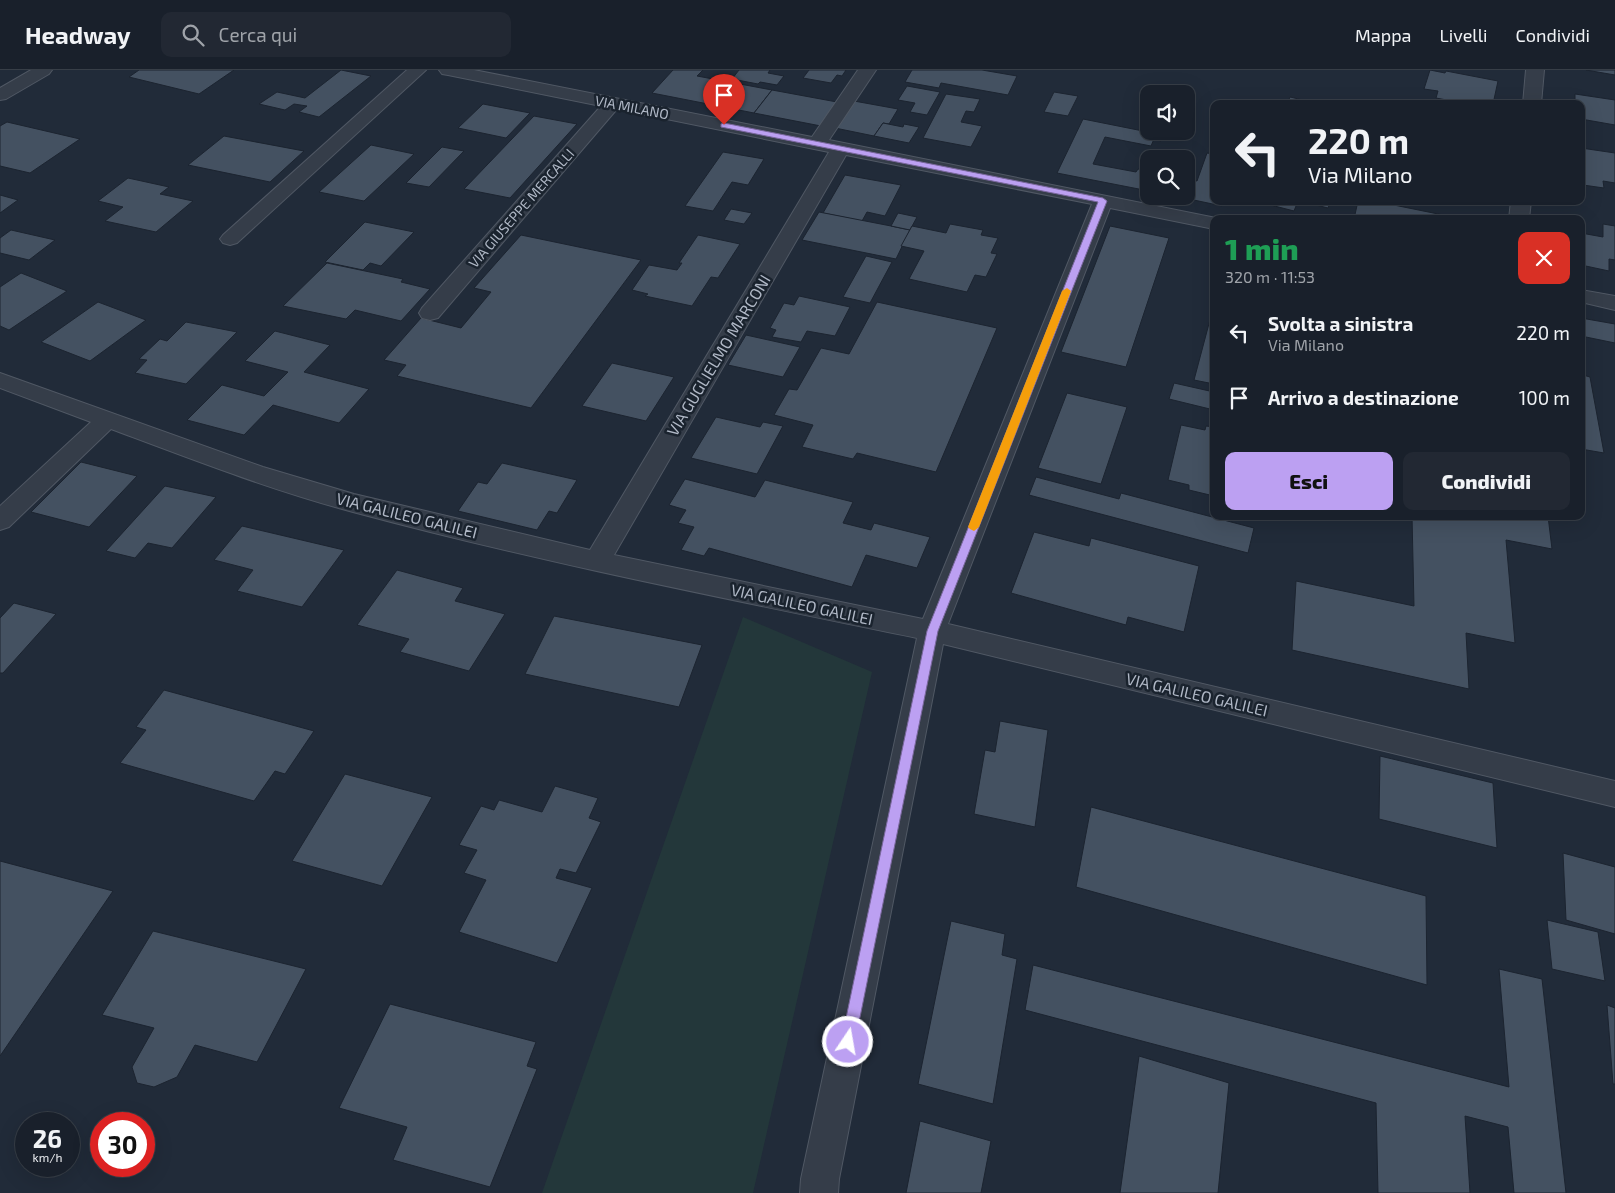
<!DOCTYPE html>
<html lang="it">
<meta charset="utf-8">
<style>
:root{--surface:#19202b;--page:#222833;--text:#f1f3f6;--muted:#9fa3a9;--line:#373e47;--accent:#bca0f2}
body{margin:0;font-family:"Exo 2",sans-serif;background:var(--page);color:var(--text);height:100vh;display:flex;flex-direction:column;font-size:19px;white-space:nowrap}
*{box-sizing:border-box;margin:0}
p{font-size:16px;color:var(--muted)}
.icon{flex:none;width:28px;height:28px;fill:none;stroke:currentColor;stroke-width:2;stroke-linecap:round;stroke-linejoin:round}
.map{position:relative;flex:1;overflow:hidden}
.sheet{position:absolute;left:1210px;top:145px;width:375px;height:305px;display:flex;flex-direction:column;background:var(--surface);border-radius:10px;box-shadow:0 5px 20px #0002,0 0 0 1px var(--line)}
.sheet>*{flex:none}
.guide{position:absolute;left:1210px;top:30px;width:375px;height:105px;border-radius:10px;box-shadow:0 5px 20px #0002,0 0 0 1px var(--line);background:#19202b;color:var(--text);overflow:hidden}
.controls{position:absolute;left:1140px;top:15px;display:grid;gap:10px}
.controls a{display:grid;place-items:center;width:55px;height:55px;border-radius:10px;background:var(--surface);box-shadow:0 5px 20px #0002,0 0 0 1px var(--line);font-size:25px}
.speed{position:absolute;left:15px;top:1042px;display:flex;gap:10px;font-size:25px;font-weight:700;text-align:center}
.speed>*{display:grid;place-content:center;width:65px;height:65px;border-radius:50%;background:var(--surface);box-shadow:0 5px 20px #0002,0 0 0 1px var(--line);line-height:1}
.speed small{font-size:12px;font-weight:400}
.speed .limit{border:8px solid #d22;background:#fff;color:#111}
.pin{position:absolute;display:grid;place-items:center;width:42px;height:42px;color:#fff;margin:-51px -21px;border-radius:50% 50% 50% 0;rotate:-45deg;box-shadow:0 0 5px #0007}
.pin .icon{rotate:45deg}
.me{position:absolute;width:55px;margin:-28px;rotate:12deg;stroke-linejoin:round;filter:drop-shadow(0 0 4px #0008)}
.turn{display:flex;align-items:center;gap:18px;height:105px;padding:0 15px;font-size:22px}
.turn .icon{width:65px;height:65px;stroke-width:2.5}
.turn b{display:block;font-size:35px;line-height:42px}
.round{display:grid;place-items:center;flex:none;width:52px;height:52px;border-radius:10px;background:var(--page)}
.overview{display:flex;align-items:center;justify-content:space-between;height:85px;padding:0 15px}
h1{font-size:30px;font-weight:800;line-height:38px;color:#1e9e55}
.cta{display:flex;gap:10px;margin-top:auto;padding:10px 15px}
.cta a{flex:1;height:58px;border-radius:10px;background:var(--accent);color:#111;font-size:20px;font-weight:800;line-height:58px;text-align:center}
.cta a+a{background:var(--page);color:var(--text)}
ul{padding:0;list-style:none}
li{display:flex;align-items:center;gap:15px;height:65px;padding:0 15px}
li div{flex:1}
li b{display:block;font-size:19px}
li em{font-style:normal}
header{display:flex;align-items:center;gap:30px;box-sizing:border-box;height:70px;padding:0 25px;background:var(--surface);border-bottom:1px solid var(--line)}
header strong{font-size:24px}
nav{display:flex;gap:28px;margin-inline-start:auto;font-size:18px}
.search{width:350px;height:45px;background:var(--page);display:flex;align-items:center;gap:12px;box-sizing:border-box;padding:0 18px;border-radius:10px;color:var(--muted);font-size:19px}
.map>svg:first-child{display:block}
.green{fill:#23373a}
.building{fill:#445161;stroke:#1c2430}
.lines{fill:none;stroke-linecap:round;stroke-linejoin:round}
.minor-casing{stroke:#505864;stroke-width:2}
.minor{fill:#353d49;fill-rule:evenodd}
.route{fill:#bca0f2;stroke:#7a689d}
.slow{fill:#f59e0b}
.labels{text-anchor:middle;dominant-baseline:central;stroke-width:5;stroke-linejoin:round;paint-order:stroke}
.far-street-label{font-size:14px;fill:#b0b8c6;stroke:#1a232e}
.street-label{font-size:16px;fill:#b0b8c6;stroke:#1a232e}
</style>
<header>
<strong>Headway</strong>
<div class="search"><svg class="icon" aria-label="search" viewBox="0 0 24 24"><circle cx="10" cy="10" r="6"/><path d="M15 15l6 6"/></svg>Cerca qui</div>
<nav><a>Mappa</a><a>Livelli</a><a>Condividi</a></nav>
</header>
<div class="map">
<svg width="1615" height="1123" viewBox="0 0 1615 1123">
<rect width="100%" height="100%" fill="#212b39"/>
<path class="green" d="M743 547 872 602 753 1123H542Z"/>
<g class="building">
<path d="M139 0H234L199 24 129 7Z"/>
<path d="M341 0 371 6 319 47 299 42 307 36 294 34 285 40 259 34 277 22 305 28Z"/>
<path d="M673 0H703L697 6 772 20 754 43 652 23Z"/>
<path d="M739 0H770L768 3 784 6 777 15 760 12 758 14 732 9Z"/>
<path d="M809 0H846L842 6 837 5 831 13 803 8Z"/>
<path d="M912 0H982L1017 6 1008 25 941 13 939 18 905 12Z"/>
<path d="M1430 0 1445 3 1446 1 1498 11 1493 34 1464 31 1463 33 1436 28 1438 21 1424 19Z"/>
<path d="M1586 0H1615V5Z"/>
<path d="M907 16 940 22 927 45 910 42 915 33 898 30Z"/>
<path d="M772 20 837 32 821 56 754 43Z"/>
<path d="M1054 22 1078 26 1068 46 1044 42Z"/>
<path d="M946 24 980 29 974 42 966 41 961 52 982 56 971 77 923 68Z"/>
<path d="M1575 24 1615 30V55L1581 49V34H1575Z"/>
<path d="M1290 27 1320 34H1287Z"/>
<path d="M854 31 898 39 889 54 883 53 874 66 835 58Z"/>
<path d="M483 34 530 43 506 68 458 58Z"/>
<path d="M534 46 577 54 510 128 464 119Z"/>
<path d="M1083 49 1163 65 1161 71 1154 69 1151 76 1105 67 1093 94 1136 102 1138 99 1149 101V121L1057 103Z"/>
<path d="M1186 51 1194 52 1189 68 1172 65 1173 61H1186Z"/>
<path d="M7 52 80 69 30 103 0 96V56Z"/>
<path d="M883 53 903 57 904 54 919 57 909 73 874 66Z"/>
<path d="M224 66 304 81 270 112 188 95Z"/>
<path d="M371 75 414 84 364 131 319 122Z"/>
<path d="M442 77 464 81 429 117 406 113Z"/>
<path d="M1581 78 1615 83V113L1603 111 1604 118 1583 115Z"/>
<path d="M723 82 764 89 748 115 732 112 713 141 685 136Z"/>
<path d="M1207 83 1214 84V131H1224L1222 136 1175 126H1186V109L1197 111Z"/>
<path d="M845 105 901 115 885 146 867 142 862 151 823 143Z"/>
<path d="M128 108 169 117 160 124 193 131 156 162 105 151 123 137 98 131Z"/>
<path d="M0 125 18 130 0 143Z"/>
<path d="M1255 131H1298L1294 141Z"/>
<path d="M1300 131H1331L1328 138Z"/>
<path d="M1358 131H1374L1463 149H1354Z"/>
<path d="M731 139 752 143 744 154 724 150Z"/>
<path d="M819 142 891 156 910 160 896 189 802 170Z"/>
<path d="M898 143 917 147 910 160 891 156Z"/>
<path d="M365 152 414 162 381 196 370 193 363 200 325 192Z"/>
<path d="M950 154 983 160 981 165 998 168 991 183 997 184 986 207 975 205 967 222 909 209 924 181 901 176 912 156 946 163Z"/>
<path d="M1603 154 1615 156V190L1609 189V201L1581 195V163L1603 167Z"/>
<path d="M1110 156 1169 168 1126 297 1061 282Z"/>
<path d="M11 160 55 170 29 190 0 183V168Z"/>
<path d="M521 165 641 190 531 338 397 306 406 295 384 290 421 248 461 258 491 222 474 218Z"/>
<path d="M698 165 740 174 718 208 711 207 692 236 645 226 648 224 632 220 649 195 677 200 682 193H679Z"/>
<path d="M866 186 892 192 870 233 843 227Z"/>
<path d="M327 193 403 209 401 212 430 219 401 251 355 240 346 249 283 236Z"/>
<path d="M21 203 67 221 9 260 0 256V217Z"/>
<path d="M799 226 850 237 835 266 807 261 801 272 772 267 776 260 770 258 784 233 794 235Z"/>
<path d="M98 232 146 250 90 291 41 272Z"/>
<path d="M877 232 997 258 936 402 857 383 853 389 802 377 813 355 774 345 789 319 797 320 821 278 849 284Z"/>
<path d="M1211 246 1214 247V314L1194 310Z"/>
<path d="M1581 248 1615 254V273L1581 266Z"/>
<path d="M186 252 237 262 186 314 135 303 147 290 139 289 160 269 167 271Z"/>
<path d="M275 261 330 275 304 302 369 319 339 353 273 335 244 365 187 350 222 315 264 326 288 302 245 291Z"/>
<path d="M746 265 800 277 783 307 728 295Z"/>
<path d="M1581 290 1583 305 1590 307 1604 383 1581 379Z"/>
<path d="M612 293 674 307 646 351 582 336Z"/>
<path d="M1174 313 1214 322V340L1169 329Z"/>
<path d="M1067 323 1127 337 1101 414 1038 398Z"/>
<path d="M716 347 760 357 763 352 783 356 757 404 691 388Z"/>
<path d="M1181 355 1205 360 1206 356 1214 357V426L1189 420V415L1168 410Z"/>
<path d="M81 392 137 406 89 457 31 442Z"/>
<path d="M502 393 577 410 557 443 549 441 537 460 458 441 478 412 487 414Z"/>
<path d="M1036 407 1119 429 1121 423 1254 458 1248 483 1029 425Z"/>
<path d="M685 409 755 427 765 410 853 432 843 453 871 460 874 453 930 467 917 498 866 485 852 517 709 478 704 486 681 480 694 457 678 453 686 440 669 435Z"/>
<path d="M165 416 216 427 172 478 148 473 135 488 106 481Z"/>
<path d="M1412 446 1457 448V446H1548L1552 479 1506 470 1515 573 1466 563 1469 619 1292 580 1296 511 1414 536Z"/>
<path d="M242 456 344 480 302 537 237 521 253 500 214 490Z"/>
<path d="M1034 462 1089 476 1091 468 1199 496 1184 562 1128 547 1126 555 1011 523Z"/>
<path d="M397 500 463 518 455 531 505 544 469 601 400 582 409 569 357 555Z"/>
<path d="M14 533 56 544 3 603H0V548Z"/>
<path d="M554 546 702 575 679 637 525 604Z"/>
<path d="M164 620 314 661 285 704 275 701 254 731 120 693 146 660 136 657Z"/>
<path d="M1000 651 1048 660 1035 757 974 744 985 680 995 682Z"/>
<path d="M1380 686 1493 713 1497 778 1379 749Z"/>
<path d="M345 704 432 727 382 816 292 791Z"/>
<path d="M555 716 598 728 589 748 601 752 576 803 560 799 556 808 592 818 557 893 459 862 486 810 464 803 477 780 459 775 481 736 494 740 499 730 542 742Z"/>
<path d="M1091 737 1426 826 1427 915 1076 817Z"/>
<path d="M1563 783 1615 797V864L1566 850Z"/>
<path d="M0 791 113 821 0 986Z"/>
<path d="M1547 850 1598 862 1605 911 1552 899Z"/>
<path d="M951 851 1005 864 1002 885 1017 889 993 1034 918 1014Z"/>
<path d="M153 861 306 899 257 992 195 975 177 1007 154 1017 137 1013 132 997 154 958 102 945Z"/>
<path d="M1033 895 1509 1017 1499 899 1542 909 1566 1123H1514L1508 1057 1465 1046 1470 1123H1378L1376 1033 1025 940Z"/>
<path d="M390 934 536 972 527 996 537 999 490 1117 393 1090 407 1057 339 1038Z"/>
<path d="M1607 935 1615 938V1014H1613Z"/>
<path d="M1139 986 1229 1013 1218 1123H1120Z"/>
<path d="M920 1051 991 1071 981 1123H906Z"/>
</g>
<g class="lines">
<g class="minor-casing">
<g id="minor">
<path d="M31 0H52L49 4 6 29 0 30V18Z"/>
<path d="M407 0H426L237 173 230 175 223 173 220 169 223 165Z"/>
<path d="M439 0H474L812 67 858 0H876L829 70 1221 149H1214V159L1110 138 948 554 1615 711V737L943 574 839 1109 838 1123H800L801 1109 917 568C728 529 539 492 353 442 271 420 191 389 111 359L9 457 0 460V436L91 352 0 318V303L263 397 354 424 590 480 829 82 617 39 438 248 430 250 422 248 419 243 422 238 601 36 448 5 442 4ZM846 85 1092 134 923 549 614 485Z"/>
<path d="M1526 0H1544L1541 34H1523Z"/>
<path d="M1511 131H1531L1529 149H1509Z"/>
<path d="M1581 220 1615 226V240L1581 232Z"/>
</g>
</g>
<use href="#minor" class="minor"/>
</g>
<path class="route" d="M724 53 1103 128 1107 131 938 561 855 972 853 978 848 980 843 978 841 972 927 561 1098 132 721 57V54Z"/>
<path class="slow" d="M1067 218 1071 221 979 457 974 461 970 459 968 457 1062 221Z"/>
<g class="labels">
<g class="far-street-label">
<text transform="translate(632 37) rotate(11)">VIA MILANO</text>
<text transform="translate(521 138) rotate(-49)">VIA GIUSEPPE MERCALLI</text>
</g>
<g class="street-label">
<text transform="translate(718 285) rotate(-59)">VIA GUGLIELMO MARCONI</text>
<text transform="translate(407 445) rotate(14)">VIA GALILEO GALILEI</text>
<text transform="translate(802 534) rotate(12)">VIA GALILEO GALILEI</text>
<text transform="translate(1197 624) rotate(13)">VIA GALILEO GALILEI</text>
</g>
</g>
</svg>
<div class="controls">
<a><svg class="icon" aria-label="sound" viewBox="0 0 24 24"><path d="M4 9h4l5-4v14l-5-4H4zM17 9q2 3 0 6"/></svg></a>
<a><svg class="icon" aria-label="search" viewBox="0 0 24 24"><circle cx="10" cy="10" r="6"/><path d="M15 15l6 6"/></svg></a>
</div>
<div class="speed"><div>26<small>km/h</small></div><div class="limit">30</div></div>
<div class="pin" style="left:724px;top:55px;background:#d93025"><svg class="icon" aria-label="arrive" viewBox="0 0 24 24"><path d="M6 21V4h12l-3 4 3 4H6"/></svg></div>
<svg class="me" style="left:848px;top:972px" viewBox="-20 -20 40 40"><circle r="17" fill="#bca0f2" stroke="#fff" stroke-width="3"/><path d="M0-11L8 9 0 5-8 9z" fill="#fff"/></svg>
<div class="guide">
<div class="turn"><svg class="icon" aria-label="left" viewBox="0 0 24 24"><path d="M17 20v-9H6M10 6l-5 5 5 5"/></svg><div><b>220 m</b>Via Milano</div></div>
</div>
<section class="sheet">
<div class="overview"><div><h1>1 min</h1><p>320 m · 11:53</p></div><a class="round" style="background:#d93025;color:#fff"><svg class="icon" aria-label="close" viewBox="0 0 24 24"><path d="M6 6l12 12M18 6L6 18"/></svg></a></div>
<ul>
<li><svg class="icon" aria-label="left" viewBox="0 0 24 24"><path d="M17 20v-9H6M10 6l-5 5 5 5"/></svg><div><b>Svolta a sinistra</b><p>Via Milano</p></div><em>220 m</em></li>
<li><svg class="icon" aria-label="arrive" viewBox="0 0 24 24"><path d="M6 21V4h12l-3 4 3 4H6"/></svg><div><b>Arrivo a destinazione</b></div><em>100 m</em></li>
</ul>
<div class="cta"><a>Esci</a><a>Condividi</a></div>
</section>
</div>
